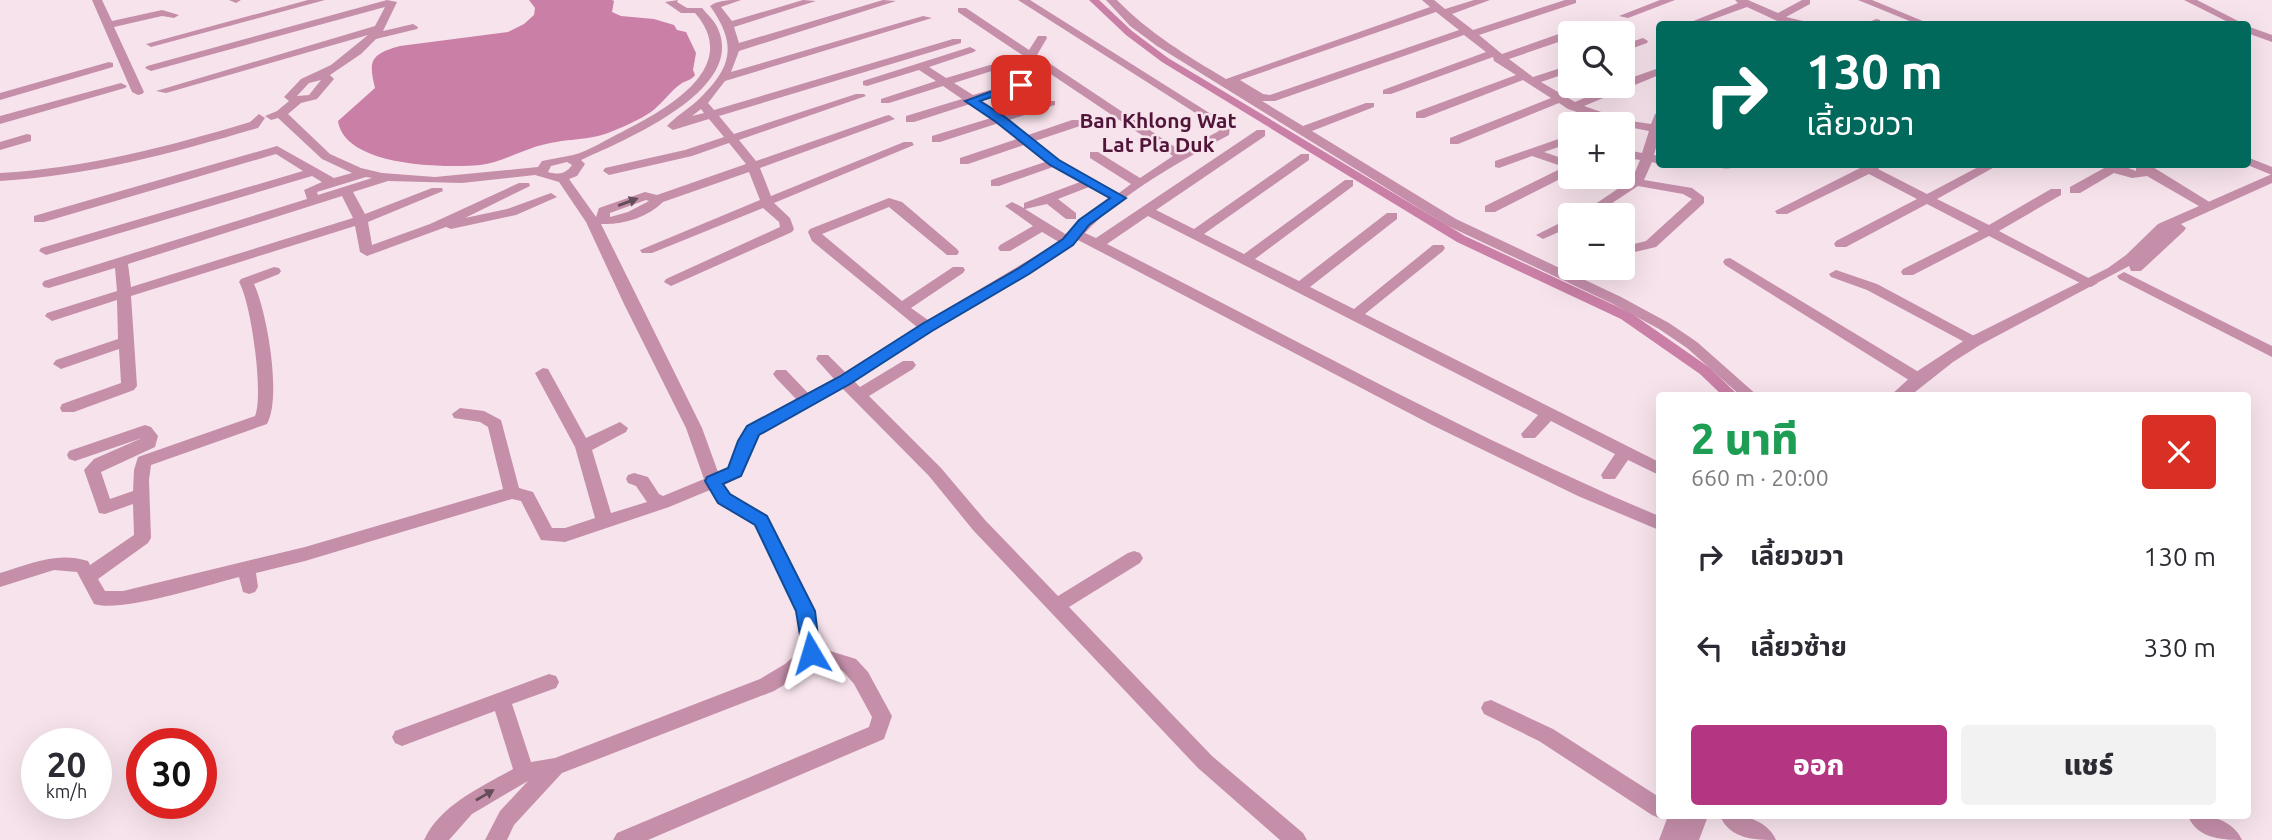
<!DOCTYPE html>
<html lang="th">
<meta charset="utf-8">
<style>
:root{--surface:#fff;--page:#f2f2f3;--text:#2b2b33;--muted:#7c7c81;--accent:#b43581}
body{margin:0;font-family:Ubuntu,"Noto Sans Thai",sans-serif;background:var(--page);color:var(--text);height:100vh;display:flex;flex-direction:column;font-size:26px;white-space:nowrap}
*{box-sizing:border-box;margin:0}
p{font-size:23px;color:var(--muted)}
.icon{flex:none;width:38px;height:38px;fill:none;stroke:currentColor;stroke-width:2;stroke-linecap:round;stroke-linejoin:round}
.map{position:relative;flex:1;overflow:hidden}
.drawer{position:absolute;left:1656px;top:392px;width:595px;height:427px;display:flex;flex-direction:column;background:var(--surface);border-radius:7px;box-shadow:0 7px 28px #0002}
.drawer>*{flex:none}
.hud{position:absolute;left:1656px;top:21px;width:595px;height:147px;border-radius:7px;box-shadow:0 7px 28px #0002;background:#00695c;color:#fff;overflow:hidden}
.fabs{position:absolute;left:1558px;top:21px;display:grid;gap:14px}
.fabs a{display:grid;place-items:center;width:77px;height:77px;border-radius:7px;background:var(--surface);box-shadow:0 7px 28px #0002;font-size:35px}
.speed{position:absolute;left:21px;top:728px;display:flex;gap:14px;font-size:35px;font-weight:700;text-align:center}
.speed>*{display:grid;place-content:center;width:91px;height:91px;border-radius:50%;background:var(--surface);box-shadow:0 7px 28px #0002;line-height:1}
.speed small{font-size:18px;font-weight:400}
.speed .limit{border:10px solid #d22;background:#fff;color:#111}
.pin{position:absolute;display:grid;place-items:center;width:60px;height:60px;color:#fff;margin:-30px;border-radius:14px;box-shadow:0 4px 10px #0006}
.me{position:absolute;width:77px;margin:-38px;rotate:353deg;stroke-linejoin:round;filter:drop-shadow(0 0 5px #0008)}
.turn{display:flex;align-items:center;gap:24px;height:147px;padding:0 35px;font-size:32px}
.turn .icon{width:91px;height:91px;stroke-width:2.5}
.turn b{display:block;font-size:49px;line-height:60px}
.round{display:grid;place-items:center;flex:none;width:74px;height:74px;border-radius:7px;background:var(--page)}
.summary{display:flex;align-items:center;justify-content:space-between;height:119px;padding:0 35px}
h1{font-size:42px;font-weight:800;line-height:52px;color:#1e9e55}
.button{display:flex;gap:14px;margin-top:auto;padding:14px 35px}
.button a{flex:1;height:80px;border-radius:7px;background:var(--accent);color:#fff;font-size:28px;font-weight:800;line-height:80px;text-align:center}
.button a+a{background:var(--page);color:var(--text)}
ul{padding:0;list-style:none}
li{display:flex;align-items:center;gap:21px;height:91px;padding:0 35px}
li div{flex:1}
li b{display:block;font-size:26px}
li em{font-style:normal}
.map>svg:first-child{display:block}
.water{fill:#ca7fa6}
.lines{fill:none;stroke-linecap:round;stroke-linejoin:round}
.canal{fill:#ca7fa6;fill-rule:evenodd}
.minor{fill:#c58faa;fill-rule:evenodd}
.tertiary{fill:#c58faa;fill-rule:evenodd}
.oneway{fill:#654e59}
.route{fill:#1a73e8;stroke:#114b97;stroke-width:2}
.labels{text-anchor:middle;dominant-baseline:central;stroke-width:5;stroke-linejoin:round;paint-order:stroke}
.far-quarter-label{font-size:21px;font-weight:bold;fill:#52153a;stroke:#f7e3ec}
</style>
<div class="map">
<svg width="2272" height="840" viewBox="0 0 2272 840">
<rect width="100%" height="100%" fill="#f7e3ec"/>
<path class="water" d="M529 0H612L614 1 612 12 621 16 654 19 674 25 677 30 686 32 696 53 693 70 695 75C691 80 688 80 682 83 671 90 662 104 651 112 641 119 625 126 613 131 589 141 570 138 546 144 523 149 503 162 480 165 444 168 345 167 338 121L375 88C368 60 371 54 400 46L508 32 524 24 534 15 535 8Z"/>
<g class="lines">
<path class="canal" d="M1089 0H1099L1132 31 1168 58 1465 236 1631 313 1710 368 1739 396H1723L1700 374 1621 319 1457 242 1162 62 1126 35Z"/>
<g class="minor">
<path d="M92 0H102L112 21 162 10 179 15 174 18 162 16 114 27 144 92 142 94 138 95 132 92Z"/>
<path d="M229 0H241L236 3Z"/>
<path d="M308 0H325L151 47 146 44Z"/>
<path d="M387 0 397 2 383 31 413 24 418 27 417 29 376 39 361 54 330 75 334 79 317 99 301 103 288 114 330 154 361 168 382 173 435 177 538 167 542 161C552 159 563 157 573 155 589 151 607 139 622 132 665 110 743 68 695 13H681L665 2 678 0 677 2 687 8H702C707 14 715 21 718 29 746 91 622 141 581 160L585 164 577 176 569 179 596 217 599 208 645 192 657 195 746 164 729 143 692 156 609 175 603 171 605 168 685 150 724 137 709 119 673 130 667 126C676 116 687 110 697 101 732 68 738 45 710 6 718 0 730 0 741 0L721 7 732 21 803 0 816 1 734 27 739 43 883 0 896 1 739 51 731 72 923 16 932 18 725 81 708 103 714 110 953 39H961V43L719 116 734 134 856 94H864L866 96 739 140 756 161 885 116 889 115 895 119 760 168 771 196 904 142H912L914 145 774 203 790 218 794 229 792 232 671 286 664 282 666 279 780 227 779 222 763 208 652 253H642L640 250 760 200 749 172 663 202C647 218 622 225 601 224L702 428 718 472 728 468 738 441 747 426 796 399 776 378 773 374 776 370H786L808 393 834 379 816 359 818 355H828L845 372 917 327 812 241 808 232 810 229 889 198 902 202 957 249 959 252 957 255H947L889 207 822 234 902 301 953 267H963L965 270 963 273 911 308 928 320 1059 242 1042 232 1010 251H1000L998 248 1000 245 1033 226 1005 206 1012 202 1024 208V203L1080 182 1053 167 999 186H991V180L1045 162 1024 145 968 164H960V158L1017 139 999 123 940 142H932V136L991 118 970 104 914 122H906V116L962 99 943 86 889 103H881V99L936 81 919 70 867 86 863 85V81L970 47 976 50 974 52 929 67 946 78 990 65H998V69L954 83 973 95 1017 82H1025V86L981 100 1002 114 1047 101H1055V105L1009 120 1028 135 1072 120H1080V126L1035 141 1058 160 1119 193 1131 184 1090 158V152H1098L1140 178 1173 156 958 12V8H966L1029 50 1038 36H1046L1047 38 1037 55 1181 151 1219 131 1216 126 1018 0H1030L1230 126 1229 135C1182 160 1121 194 1085 233L1096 238 1257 130H1265V136L1156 210 1194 229 1301 154H1309V160L1204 234 1244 254 1345 180H1353V186L1255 259 1299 281 1387 213H1397V219L1310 287 1354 309 1433 245H1443L1445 248 1443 251 1365 314 1659 462V475L1628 460 1615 479H1603L1601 475 1615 454 1551 421 1535 438H1523L1521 434 1538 415 1148 216 1107 244C1290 336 1469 436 1659 516V530L1578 496 1432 425 1078 240 1029 274 932 330 854 381 860 387 903 361H913L916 365 913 369 869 396 941 468 985 520 1058 596 1128 553 1134 551 1140 553 1143 558 1140 563 1069 607 1212 756 1303 833 1307 840H1280L1198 768 973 530 929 476 842 388 759 434 741 476 723 484 730 495 767 516 814 611 820 648 856 659 868 672 892 716 884 739 648 840H613L617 833 869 727 872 717 854 684 843 671 814 662 799 676 774 691 562 773 514 825 507 840H485L500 811 528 781 472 814 449 840H424C440 805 481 787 513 769L495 711 402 746 395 743 392 737 395 731 549 674 556 676 559 682 556 688 512 704 531 762 555 758 760 679 785 664 801 650 796 611 755 525 718 503 710 490 669 507 565 542 541 540 521 501 512 499 305 561 256 573 258 587 255 592 249 594 243 592 239 577C207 585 121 613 94 604L77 572 54 570 0 587V573C30 564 57 551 88 561L90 565 134 535 133 504 105 514 99 513 84 470 94 459 142 438 75 461 69 459 67 455 69 451 145 425 151 427 158 436 155 447 101 472 110 499 133 491 134 470 138 457 255 416C264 395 251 302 239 282L241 279 274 267 279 268 281 271 279 274 254 284C267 312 282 397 267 424L151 465 149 480 151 538 148 543 98 579 105 591H123L305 547 503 489 488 427 480 422 454 418 452 414 460 408 484 411 501 420 519 488 533 492 552 528H565L595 518 575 447 535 373 543 368 548 369 586 438 620 422 628 428 626 432 592 450 611 513 647 502 636 486 628 483 626 479 628 475 634 473 648 477 659 494 663 496 704 479 686 428 624 304 586 222 559 182 535 175 462 183 388 181 353 192 365 214 432 188H442L443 191 368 222 372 245 430 224 519 183H529L530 186 465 218 507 209 551 193 557 197 516 215 451 229 446 227 367 256 360 252 355 226 131 296 137 386 134 390 74 412H62L60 408 62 404 121 383 119 349 61 369 53 364 56 360 118 339 117 300 52 321 45 316 47 313 117 291 115 268 49 288 44 287 42 284 44 281 307 199 304 190 322 182 312 176 46 255 39 251 41 248 303 171 276 154 44 222H34V216L277 146 334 178 352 173 322 159 278 118 271 120 265 116 277 111 289 101 284 97 301 79 331 65 368 35 166 93 156 91 375 26 385 7 151 71 145 68 147 66ZM321 80 309 95 297 96 309 83ZM701 109 704 113 692 116ZM567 162 572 165C566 174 558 175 548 172L551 166ZM366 177 372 178 318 195 317 192ZM1089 187 1110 198 1089 212 1067 235 1025 209 1047 204 1066 219H1076V213L1058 199ZM342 196 353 218 131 287 128 264ZM646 200 649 201 628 212 610 217V213Z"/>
<path d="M1106 0H1117C1149 33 1186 55 1226 79L1430 7 1422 0H1434L1445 9 1474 0H1490L1452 14 1473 30 1565 0H1576V3L1479 35 1502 54 1567 31 1600 23V27L1581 33H1570V38L1509 59 1533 77 1570 65V72L1541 82 1575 102 1612 86H1622V81L1659 68V75L1584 106 1624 120 1651 124 1655 114 1659 113V137L1654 155 1659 156V164L1652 162 1644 180 1692 188 1704 197V203L1656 247 1622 255V247L1646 241 1692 199 1683 194 1638 186 1594 215H1579L1625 184 1605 180 1603 177H1633L1640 160 1622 157V149L1642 153 1649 131 1613 124 1568 109 1559 103 1458 144H1450V138L1551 98 1523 80 1424 118H1416V112L1516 75 1494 61 1493 57 1391 94H1383V90L1486 52 1464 35 1275 101H1262L1303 126 1366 103H1374V107L1312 131 1456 219 1621 297 1669 323 1697 342 1758 396H1741L1687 348 1659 329 1611 303 1446 225 1157 46 1130 26ZM1436 12 1459 30 1270 95 1263 94 1240 80Z"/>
<path d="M1660 0H1675L1628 18 1619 16Z"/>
<path d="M1735 0H1748L1778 13 1802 0H1810V4L1786 17 1816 24H1784L1747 7 1700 24H1686L1738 3Z"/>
<path d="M1858 0H1872L1930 24H1917Z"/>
<path d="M2184 0H2197L2244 24H2232Z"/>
<path d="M1876 19 1880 20V24H1865Z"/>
<path d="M2247 26 2272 35V42L2247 33Z"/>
<path d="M1643 38 1648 41 1647 43 1622 52V45Z"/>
<path d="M109 62 113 63V67L0 100V93Z"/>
<path d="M121 83 127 86 125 88 0 124V116Z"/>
<path d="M259 114 265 118 258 128C173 153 89 176 0 181V173C86 168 167 147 250 122Z"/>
<path d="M27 134 31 135V141L0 150V142Z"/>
<path d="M1570 135V143L1544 152 1570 161V174L1495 212H1485V206L1564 167 1532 156 1499 168 1495 167V161Z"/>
<path d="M2247 157 2272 167V175L2245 164H2247Z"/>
<path d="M1714 164H1739C1733 170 1720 170 1714 164Z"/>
<path d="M1868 164H1883L1878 169 1927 194 1984 164H2000L1937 199 1989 225 2051 189H2061V195L1999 231 2098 283 2091 287 2086 286 1989 236 1913 275H1903L1901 272 1903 269 1979 231 1927 204 1846 247H1836L1834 244 1836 241 1917 199 1869 174 1787 214H1777L1775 211Z"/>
<path d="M2104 164H2118L2136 171V164H2148L2216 206 2214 209H2204L2147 176 2132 178 2114 173 2080 193H2070V187L2106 167Z"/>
<path d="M1570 218V227L1543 239 1536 235Z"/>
<path d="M1730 258 1922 374 1925 378 1922 382H1912L1725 265 1723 262 1725 259Z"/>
<path d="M1587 268H1602L1590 276 1583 272Z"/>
<path d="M1836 270 1877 284 1978 338 1980 341 1973 346 1968 344 1867 290 1831 277 1829 274Z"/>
<path d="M2124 272 2272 346V357L2119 279 2117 276Z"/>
<path d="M1491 700 1553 729 1659 797V816H1665L1659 818 1652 815 1539 741 1484 714 1481 708 1484 702Z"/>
<path d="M1720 816C1740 814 1766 818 1776 840 1754 840 1730 839 1720 816Z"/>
<path d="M2188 816C2208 814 2232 819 2242 840 2220 840 2197 838 2188 816Z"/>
</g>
<g class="tertiary">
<path d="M2272 174V183L2181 224 2186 228 2184 231 2141 271H2131L2129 266 1980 345 1953 362 1910 396H1890L1916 372 1968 338 2108 268 2126 255 2158 224Z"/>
<path d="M1668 816H1708L1699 840H1659Z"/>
</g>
</g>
<defs><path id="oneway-solid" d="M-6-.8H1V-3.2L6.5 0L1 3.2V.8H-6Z" transform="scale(1.75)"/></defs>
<g class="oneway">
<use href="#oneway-solid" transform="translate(628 202) rotate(-20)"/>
<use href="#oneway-solid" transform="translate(485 795) rotate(-30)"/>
</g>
<path class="route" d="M1017 82 1027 85 980 101 1005 117 1059 160 1126 198 1089 225 1073 245 1029 274 932 331 850 384 759 435 741 476 723 484 730 494 767 516 815 611 820 653 817 659 811 661 804 659 796 611 755 525 718 503 705 481 707 477 728 468 738 441 747 426 839 377 922 324 1019 268 1063 239 1079 220 1110 198 1050 165 996 122 965 101Z"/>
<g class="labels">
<g class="far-quarter-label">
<text x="1158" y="120">Ban Khlong Wat<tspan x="1158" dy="24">Lat Pla Duk</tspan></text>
</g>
</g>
</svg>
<div class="fabs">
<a><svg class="icon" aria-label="search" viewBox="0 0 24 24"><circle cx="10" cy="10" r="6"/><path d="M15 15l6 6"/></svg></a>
<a>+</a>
<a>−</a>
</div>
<div class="speed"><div>20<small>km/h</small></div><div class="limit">30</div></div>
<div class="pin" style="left:1021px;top:85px;background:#d93025"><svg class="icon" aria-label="arrive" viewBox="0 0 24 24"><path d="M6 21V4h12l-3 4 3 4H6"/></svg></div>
<svg class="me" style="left:811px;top:653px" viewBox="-20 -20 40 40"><path d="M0-17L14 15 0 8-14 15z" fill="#1a73e8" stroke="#fff" stroke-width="4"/></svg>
<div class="hud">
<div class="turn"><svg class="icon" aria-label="right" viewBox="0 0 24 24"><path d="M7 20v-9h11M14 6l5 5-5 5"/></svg><div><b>130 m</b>เลี้ยวขวา</div></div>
</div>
<section class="drawer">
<div class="summary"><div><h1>2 นาที</h1><p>660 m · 20:00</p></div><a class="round" style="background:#d93025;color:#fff"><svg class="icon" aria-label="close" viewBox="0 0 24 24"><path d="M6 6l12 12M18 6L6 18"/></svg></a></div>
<ul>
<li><svg class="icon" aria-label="right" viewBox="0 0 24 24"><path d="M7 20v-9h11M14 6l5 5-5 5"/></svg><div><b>เลี้ยวขวา</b></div><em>130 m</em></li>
<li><svg class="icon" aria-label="left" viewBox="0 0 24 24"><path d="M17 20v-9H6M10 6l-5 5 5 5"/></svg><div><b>เลี้ยวซ้าย</b></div><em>330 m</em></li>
</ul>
<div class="button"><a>ออก</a><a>แชร์</a></div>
</section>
</div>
